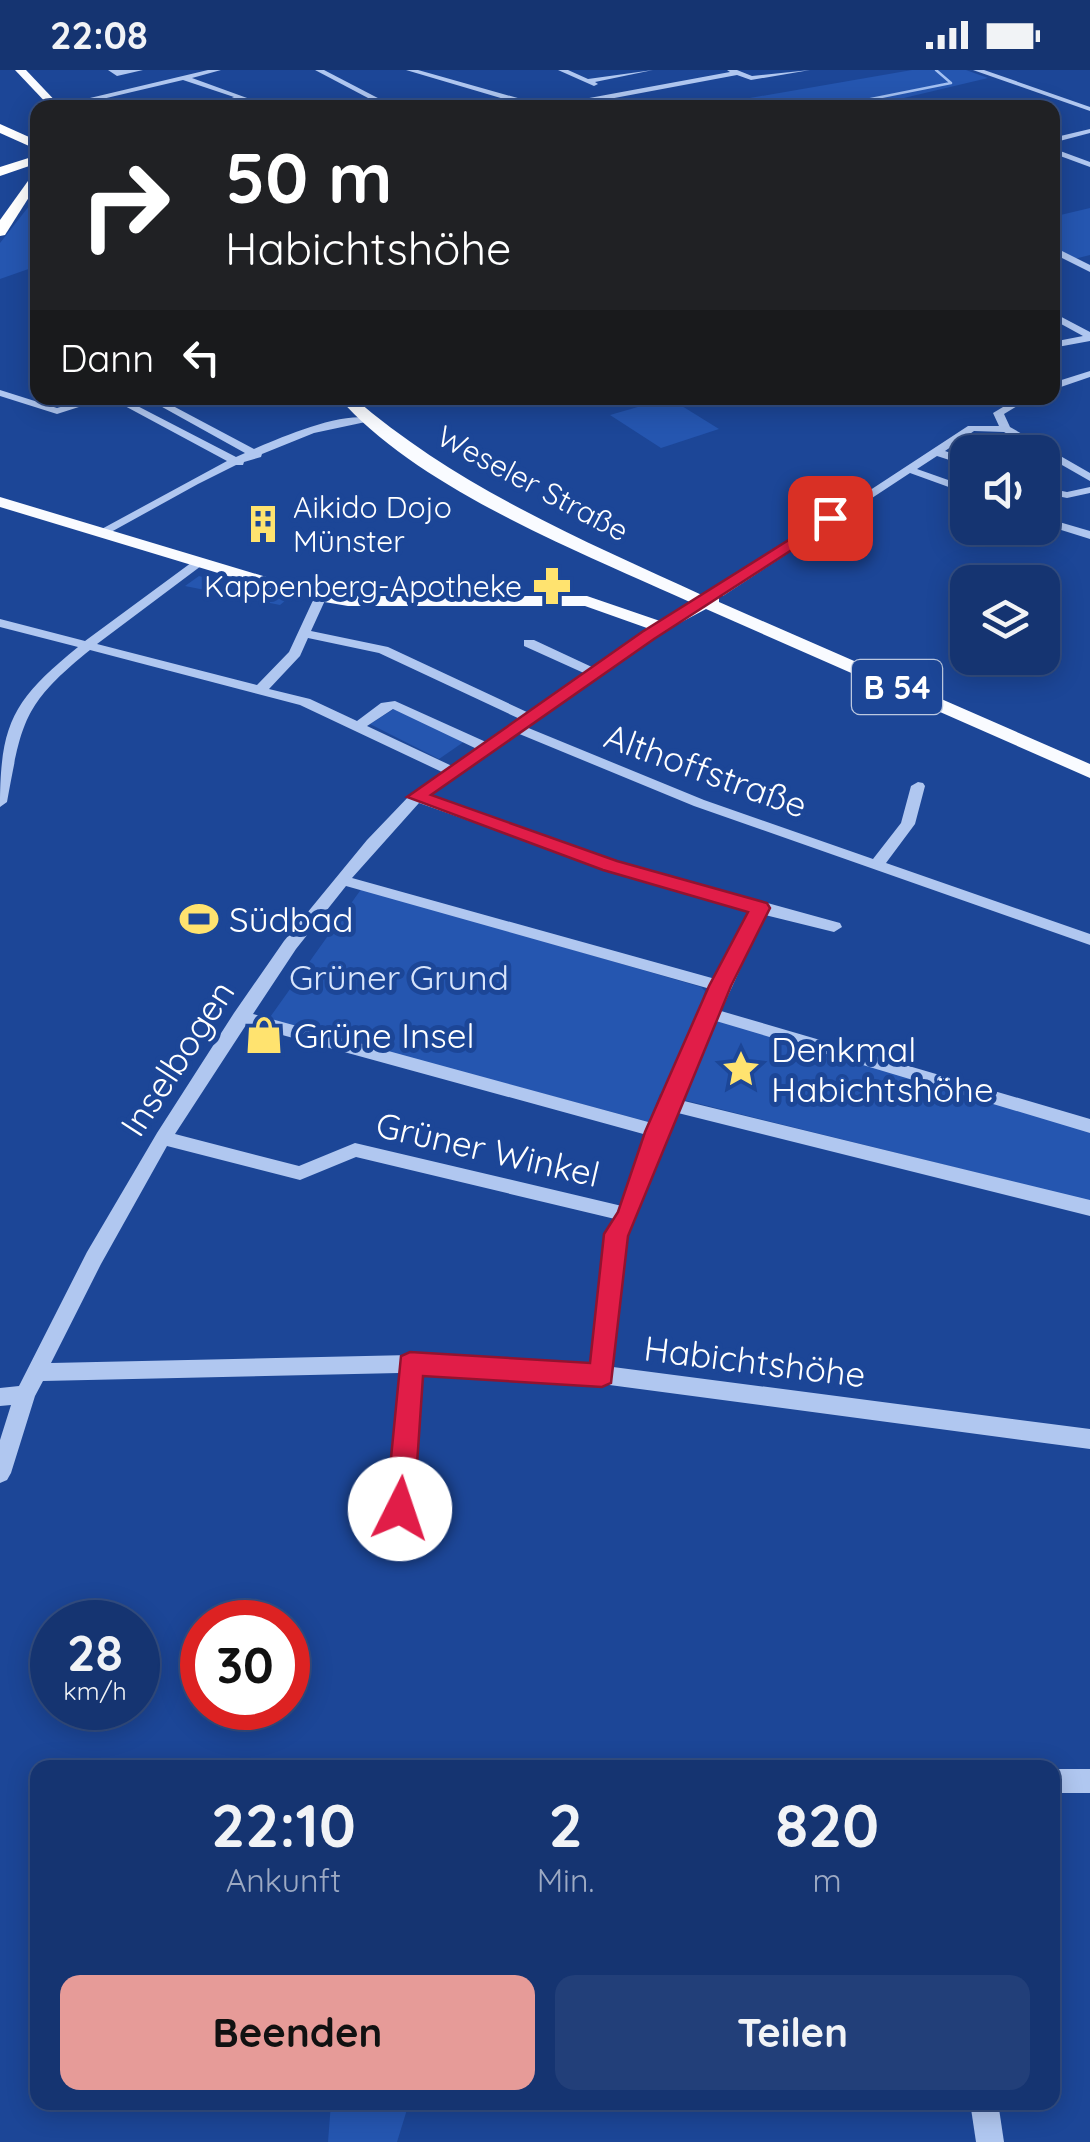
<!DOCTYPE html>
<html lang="de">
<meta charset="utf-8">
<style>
:root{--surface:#153471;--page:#223f79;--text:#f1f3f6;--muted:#9daac3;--line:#344f84;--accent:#e69b98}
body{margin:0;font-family:Quicksand,sans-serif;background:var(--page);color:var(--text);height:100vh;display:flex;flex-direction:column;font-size:38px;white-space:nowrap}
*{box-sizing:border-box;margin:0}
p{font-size:32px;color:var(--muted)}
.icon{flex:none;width:55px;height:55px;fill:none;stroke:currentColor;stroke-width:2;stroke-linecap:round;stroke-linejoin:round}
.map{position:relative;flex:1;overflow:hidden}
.details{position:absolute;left:30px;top:1690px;width:1030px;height:350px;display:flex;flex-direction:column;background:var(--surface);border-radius:20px;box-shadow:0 5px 25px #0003,0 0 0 2px var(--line)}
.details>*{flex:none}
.hud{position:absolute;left:30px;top:30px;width:1030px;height:305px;border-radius:20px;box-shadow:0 5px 25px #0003,0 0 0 2px var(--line);background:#202124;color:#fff;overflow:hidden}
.controls{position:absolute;left:950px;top:365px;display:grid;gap:20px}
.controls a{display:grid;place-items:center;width:110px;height:110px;border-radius:20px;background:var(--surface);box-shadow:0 5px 25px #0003,0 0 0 2px var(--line);font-size:50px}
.speed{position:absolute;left:30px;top:1530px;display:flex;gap:20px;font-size:50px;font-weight:700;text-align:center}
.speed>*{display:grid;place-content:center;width:130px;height:130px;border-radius:50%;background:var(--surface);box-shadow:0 5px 25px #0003,0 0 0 2px var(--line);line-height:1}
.speed small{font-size:25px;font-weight:400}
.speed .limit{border:15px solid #d22;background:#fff;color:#111}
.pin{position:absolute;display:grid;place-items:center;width:85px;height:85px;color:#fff;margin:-42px;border-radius:20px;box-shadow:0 5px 15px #0006}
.me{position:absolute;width:110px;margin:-55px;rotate:4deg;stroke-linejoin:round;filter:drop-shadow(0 0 8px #0008)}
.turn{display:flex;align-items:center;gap:35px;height:210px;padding:0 30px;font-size:45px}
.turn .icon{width:130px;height:130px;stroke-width:2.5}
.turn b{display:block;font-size:70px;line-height:85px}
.then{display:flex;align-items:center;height:95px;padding:0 30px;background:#0003;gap:20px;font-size:38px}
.eta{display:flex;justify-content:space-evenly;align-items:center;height:170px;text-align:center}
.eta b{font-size:60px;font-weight:800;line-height:70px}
.button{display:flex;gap:20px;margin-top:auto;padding:20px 30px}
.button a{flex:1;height:115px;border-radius:20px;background:var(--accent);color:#111;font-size:40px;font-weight:800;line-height:115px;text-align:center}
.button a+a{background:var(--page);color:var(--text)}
.status{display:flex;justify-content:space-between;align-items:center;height:70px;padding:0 50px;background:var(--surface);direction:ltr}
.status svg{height:28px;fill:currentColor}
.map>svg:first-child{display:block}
.green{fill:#2556b0}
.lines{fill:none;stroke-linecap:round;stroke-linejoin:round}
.stream{stroke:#a3c0f2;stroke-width:2.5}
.minor{fill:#b0c7f0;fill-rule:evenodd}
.major{fill:#f9fbff;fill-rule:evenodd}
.highway{fill:#fff;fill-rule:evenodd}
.route{fill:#e11d48;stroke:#92132f;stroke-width:2.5}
.labels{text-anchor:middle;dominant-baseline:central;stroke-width:10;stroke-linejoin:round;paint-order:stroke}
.far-street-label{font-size:30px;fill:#fff;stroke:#1c4697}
.far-poi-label{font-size:30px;fill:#fff;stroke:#1c4697;text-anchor:start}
.shield{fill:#1c4697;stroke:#bbc8e0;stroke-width:2.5}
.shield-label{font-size:32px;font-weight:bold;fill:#fff}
.street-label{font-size:35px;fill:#fff;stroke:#1c4697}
.poi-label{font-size:35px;fill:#fff;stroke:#1c4697;text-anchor:start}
.park-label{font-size:35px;fill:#d7e4fb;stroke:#1c4697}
</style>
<div class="status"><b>22:08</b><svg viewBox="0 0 49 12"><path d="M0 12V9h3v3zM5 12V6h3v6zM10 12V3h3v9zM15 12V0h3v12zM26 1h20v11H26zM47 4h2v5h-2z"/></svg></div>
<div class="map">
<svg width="1090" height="2072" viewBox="0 0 1090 2072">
<rect width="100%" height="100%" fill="#1c4697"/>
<g class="green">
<path d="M912 0H966L988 8 866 37H698Z"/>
<path d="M37 126V196L0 209V173Z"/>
<path d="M1090 138V185L1074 189 1053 177 1052 147Z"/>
<path d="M669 328 719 359 661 378 610 345Z"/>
<path d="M199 506 286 530 280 535 185 516Z"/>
<path d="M394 639 465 671 439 689 370 654Z"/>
<path d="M362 818 701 917 705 921 698 942 1090 1062V1131L660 1024 649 1052 268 950Z"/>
<path d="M331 2033V2032L409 2033 397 2072H328Z"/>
</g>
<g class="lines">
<path class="stream" d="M846 34 951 13 936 0"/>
<g class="minor">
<path d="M108 0H143L117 6Z"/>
<path d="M208 0H221L192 8 275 38C263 38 253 30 242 30 231 30 220 38 209 38L234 27 183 10 64 38 52 37Z"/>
<path d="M315 0H324L397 38H387Z"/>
<path d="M406 0H418L546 36 730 2 727 0H737L752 6 810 0 751 10 737 5 561 38H535Z"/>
<path d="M558 0H568L588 9 653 0 595 12 598 14 594 16Z"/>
<path d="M973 0H984L1090 37V41Z"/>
<path d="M1090 59V63L1052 73V68Z"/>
<path d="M1052 78 1090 92V97L1052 83Z"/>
<path d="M1052 176 1090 195V202L1052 183Z"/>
<path d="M1052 242 1090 262V271L1052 278V272L1083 266 1052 249Z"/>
<path d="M1090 301V307L1052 320V313Z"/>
<path d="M0 320 57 338 92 328H107L57 344 0 326Z"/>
<path d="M110 328H122L236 387 245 383 146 328H158L254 379C281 367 349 338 375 350L314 363 262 384 261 387 244 392 243 395H236L198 414 102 467 98 465V461L227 391Z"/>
<path d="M1018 328H1030L1004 344 1010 357 1090 403V411L1004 362 974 361 945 381 968 389V396L937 386 917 399 968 417V424L910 403 723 526 713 523 968 356H999L993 343Z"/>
<path d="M1042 417 1067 422 1090 417V423L1067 428 1042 423Z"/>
<path d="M1042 447 1090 461V469L1042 454Z"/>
<path d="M195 490 205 493 97 574 257 615 289 582 315 526 321 522 327 526 311 561 388 577 529 643 586 604 524 576V570H534L594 598 657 555H665V561L526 657 704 730 873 789 901 753 911 716 918 712 923 713 925 716 915 754 886 793 1090 864V875L694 736 517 663 427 726 615 791 840 853 842 857 834 862 765 845 721 941 1090 1049V1063L716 951 680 1030 1090 1130V1146L674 1042 637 1145 625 1165 613 1297 1090 1359V1379L602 1314 419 1303 408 1475 405 1482 397 1486 389 1482 386 1475 399 1303 43 1311 35 1326 11 1403 7 1410 0 1413V1370L11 1335 0 1336V1318L19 1316 87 1182 157 1063 234 943 284 871 367 770 411 724 442 702 300 635 90 580C23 634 22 651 7 732L0 737C0 653 13 630 78 577L0 557V549L85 571ZM308 568 379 583 520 649 486 672 395 631 381 633 357 651 310 629 269 619 300 586ZM393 639 477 679 452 696 367 656ZM419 733 605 799 751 841 719 910 352 808ZM346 816 714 920 701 943 702 945 652 1053 253 944 296 879ZM246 955 647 1065 622 1136 355 1073 299 1096 175 1064ZM167 1076 300 1110 356 1087 615 1149 607 1164 593 1296 410 1285 51 1293 101 1194Z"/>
<rect x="1052" y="1699" width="38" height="24"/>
<path d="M970 2032H998L1004 2072H976Z"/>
</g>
<g class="major">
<path d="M15 0H26L62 38H51Z"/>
<path d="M339 328H354C457 417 582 470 704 526L719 524V532L1090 694V708L706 539 661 563 585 536H348L301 528 0 437V427L303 518 348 526H587L660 551 692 533C580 482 420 420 339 328Z"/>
</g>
<g class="highway">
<path d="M0 54 38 71V80L0 63Z"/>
<path d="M38 85V93L0 106V97Z"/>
<path d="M38 97V113L5 165 0 166V150Z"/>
</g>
</g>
<path class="route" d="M830 444 837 448 835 452 654 569 431 725 617 791 767 833 770 838 731 916 628 1166 611 1313 602 1317 423 1306 414 1439 410 1448 400 1452 390 1448 386 1439 401 1286 410 1282 590 1293 604 1164 618 1142 645 1062 709 916 748 842 603 800 407 727 642 562Z"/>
<defs>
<g id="building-bare" transform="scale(3)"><path d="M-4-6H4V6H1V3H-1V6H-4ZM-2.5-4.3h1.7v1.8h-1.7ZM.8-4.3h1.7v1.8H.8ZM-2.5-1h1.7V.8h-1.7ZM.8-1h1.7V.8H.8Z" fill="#ffe36f" stroke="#1c4697" stroke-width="2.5" paint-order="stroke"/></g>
<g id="pharmacy-bare" transform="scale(3)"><path d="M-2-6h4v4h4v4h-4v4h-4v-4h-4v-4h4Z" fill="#ffe36f" stroke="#1c4697" stroke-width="2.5" paint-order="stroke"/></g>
<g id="stadium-bare" transform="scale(3)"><path d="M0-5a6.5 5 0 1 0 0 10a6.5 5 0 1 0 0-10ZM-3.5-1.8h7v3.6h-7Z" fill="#ffe36f" stroke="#1c4697" stroke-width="2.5" paint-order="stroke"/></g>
<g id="shop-bare" transform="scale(3)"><path d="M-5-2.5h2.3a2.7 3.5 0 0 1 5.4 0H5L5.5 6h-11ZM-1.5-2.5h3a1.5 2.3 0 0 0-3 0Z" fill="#ffe36f" stroke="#1c4697" stroke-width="2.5" paint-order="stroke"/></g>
<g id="sight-bare" transform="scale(3)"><path d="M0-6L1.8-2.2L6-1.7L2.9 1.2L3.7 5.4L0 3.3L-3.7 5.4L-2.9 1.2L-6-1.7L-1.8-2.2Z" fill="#ffe36f" stroke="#1c4697" stroke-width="2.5" paint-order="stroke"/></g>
</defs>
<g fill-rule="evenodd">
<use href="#building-bare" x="263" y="454"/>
<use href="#pharmacy-bare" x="552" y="516"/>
<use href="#stadium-bare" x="199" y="849"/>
<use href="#shop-bare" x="264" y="965"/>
<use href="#sight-bare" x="741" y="999"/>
</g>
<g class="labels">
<g class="far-street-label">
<text transform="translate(533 413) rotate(28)">Weseler Straße</text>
</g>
<g class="far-poi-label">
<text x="293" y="437">Aikido Dojo<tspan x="293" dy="34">Münster</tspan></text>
<text x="522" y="516" text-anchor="end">Kappenberg-Apotheke</text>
</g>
<rect class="shield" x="852" y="590" width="90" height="54" rx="8"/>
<g class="shield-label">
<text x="897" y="617">B 54</text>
</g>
<g class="street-label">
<text transform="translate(706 700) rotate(20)">Althoffstraße</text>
<text transform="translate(177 988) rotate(-57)">Inselbogen</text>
<text transform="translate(488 1079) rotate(13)">Grüner Winkel</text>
<text transform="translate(755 1291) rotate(7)">Habichtshöhe</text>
</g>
<g class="poi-label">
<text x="229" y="849">Südbad</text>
<text x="294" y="965">Grüne Insel</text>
<text x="771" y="979">Denkmal<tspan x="771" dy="40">Habichtshöhe</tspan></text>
</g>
<g class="park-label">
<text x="399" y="907">Grüner Grund</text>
</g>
</g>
</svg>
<div class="controls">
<a><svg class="icon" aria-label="sound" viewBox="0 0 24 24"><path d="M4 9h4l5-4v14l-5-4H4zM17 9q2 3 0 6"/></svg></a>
<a><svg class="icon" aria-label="layers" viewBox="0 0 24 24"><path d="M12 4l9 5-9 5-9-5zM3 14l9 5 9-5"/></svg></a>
</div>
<div class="speed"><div>28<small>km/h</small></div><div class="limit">30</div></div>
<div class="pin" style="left:830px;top:448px;background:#d93025"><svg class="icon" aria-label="arrive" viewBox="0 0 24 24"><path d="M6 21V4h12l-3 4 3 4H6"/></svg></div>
<svg class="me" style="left:400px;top:1439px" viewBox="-20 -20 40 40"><circle r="19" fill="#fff"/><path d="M0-13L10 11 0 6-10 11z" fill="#e11d48"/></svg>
<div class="hud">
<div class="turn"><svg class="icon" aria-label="right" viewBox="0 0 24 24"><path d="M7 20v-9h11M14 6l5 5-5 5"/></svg><div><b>50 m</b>Habichtshöhe</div></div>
<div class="then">Dann<svg class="icon" aria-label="left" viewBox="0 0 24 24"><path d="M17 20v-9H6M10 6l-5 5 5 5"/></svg></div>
</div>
<section class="details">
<div class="eta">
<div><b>22:10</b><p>Ankunft</p></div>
<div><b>2</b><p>Min.</p></div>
<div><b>820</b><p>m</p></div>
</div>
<div class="button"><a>Beenden</a><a>Teilen</a></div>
</section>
</div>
